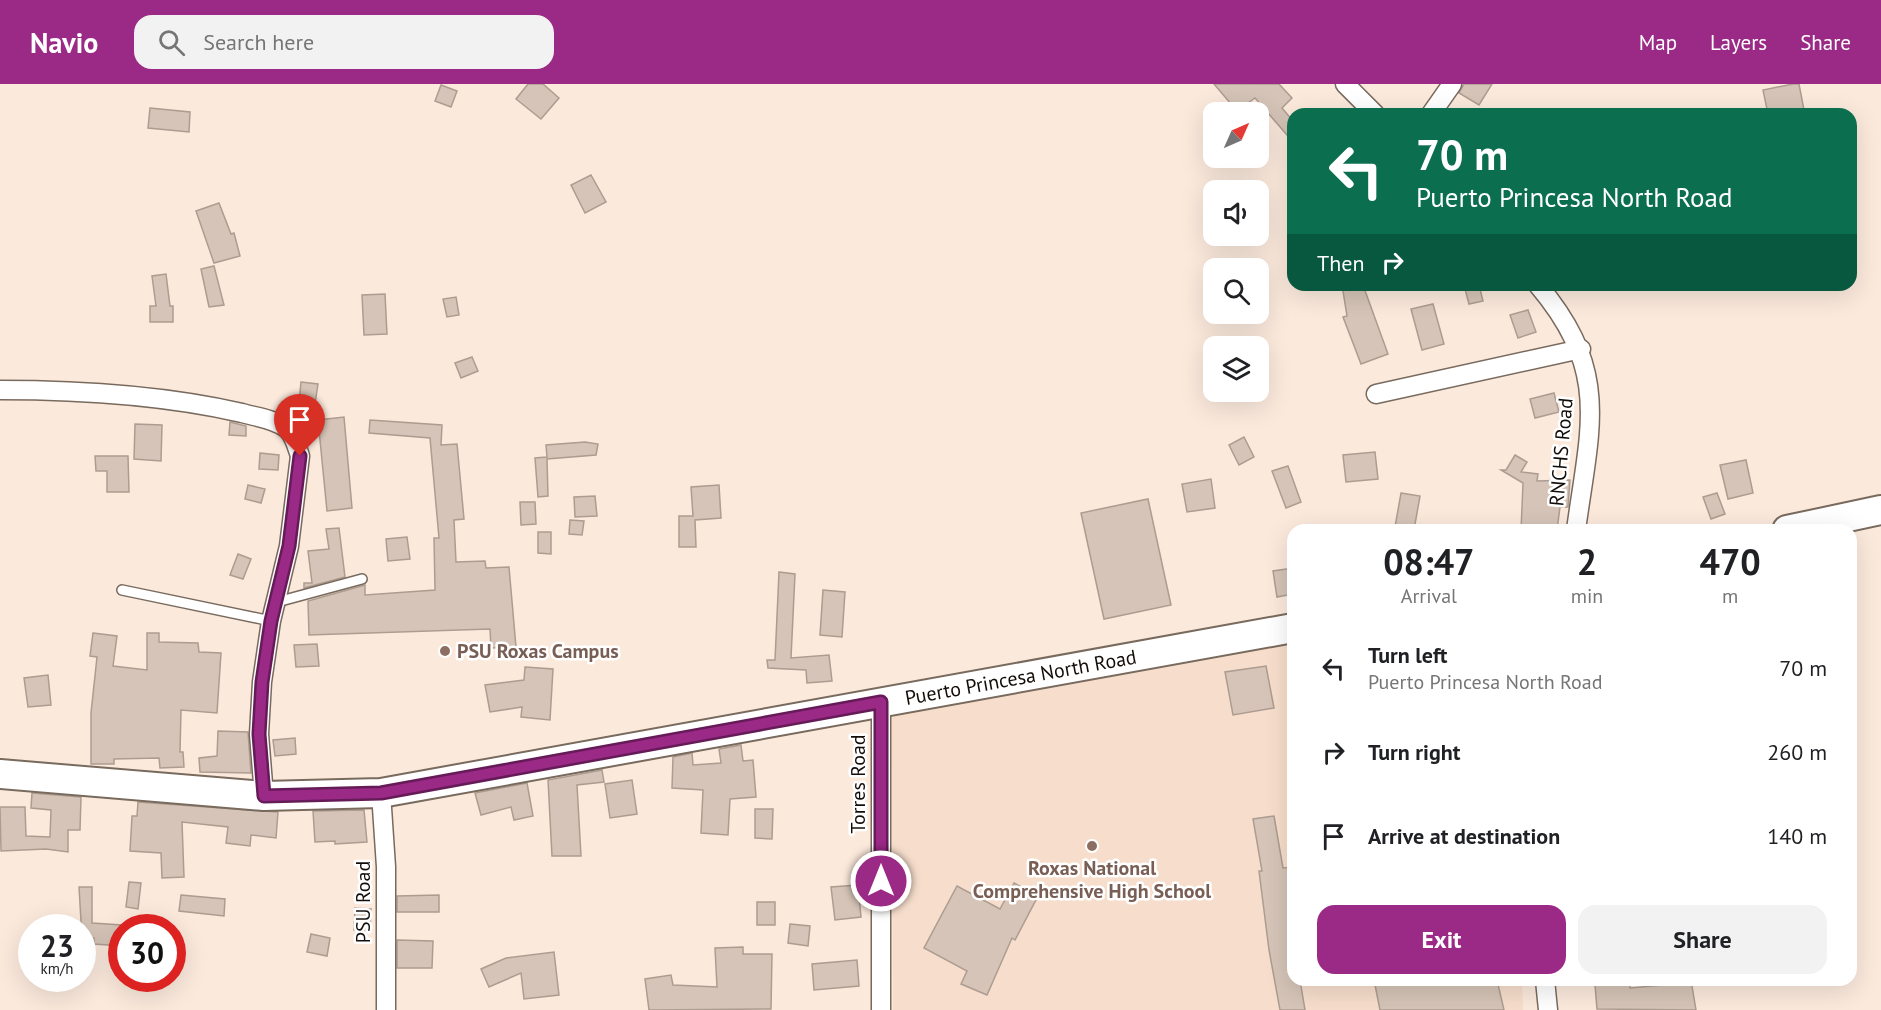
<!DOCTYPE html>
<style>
:root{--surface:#fff;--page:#f2f2f2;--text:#202124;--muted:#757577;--accent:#9b2986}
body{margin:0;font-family:"PT Sans",sans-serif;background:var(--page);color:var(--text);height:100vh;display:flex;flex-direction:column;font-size:22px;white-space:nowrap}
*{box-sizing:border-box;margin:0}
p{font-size:20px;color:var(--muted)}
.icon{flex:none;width:33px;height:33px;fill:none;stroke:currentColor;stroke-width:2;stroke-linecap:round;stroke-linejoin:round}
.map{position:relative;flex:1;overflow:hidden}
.drawer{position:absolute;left:1287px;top:440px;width:570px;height:462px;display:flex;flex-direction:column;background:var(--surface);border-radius:18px;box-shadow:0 6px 24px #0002}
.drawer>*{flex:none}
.hud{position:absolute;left:1287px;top:24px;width:570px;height:183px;border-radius:18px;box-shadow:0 6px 24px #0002;background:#0b6e4f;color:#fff;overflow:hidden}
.needle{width:39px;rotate:45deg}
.buttons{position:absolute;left:1203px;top:18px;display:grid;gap:12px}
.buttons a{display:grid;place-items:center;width:66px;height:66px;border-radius:12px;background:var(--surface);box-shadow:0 6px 24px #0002;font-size:30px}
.speed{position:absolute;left:18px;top:830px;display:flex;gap:12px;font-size:30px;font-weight:700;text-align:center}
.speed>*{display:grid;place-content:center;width:78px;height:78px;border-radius:50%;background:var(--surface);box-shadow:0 6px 24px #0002;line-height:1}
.speed small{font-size:15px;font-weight:400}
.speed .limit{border:9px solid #d22;background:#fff;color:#111}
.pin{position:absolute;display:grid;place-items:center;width:51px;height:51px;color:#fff;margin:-62px -26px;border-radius:50% 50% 50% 0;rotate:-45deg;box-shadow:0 0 6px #0007}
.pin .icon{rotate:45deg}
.me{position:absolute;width:66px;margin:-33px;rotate:0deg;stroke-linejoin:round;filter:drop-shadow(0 0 4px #0008)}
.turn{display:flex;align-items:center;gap:21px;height:126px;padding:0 30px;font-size:27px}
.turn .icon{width:78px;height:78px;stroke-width:2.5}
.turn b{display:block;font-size:42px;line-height:51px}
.then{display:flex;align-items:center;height:57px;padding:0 30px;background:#0003;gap:12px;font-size:22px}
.eta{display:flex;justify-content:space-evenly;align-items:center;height:102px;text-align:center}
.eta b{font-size:36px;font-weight:800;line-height:42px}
.primary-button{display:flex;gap:12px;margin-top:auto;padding:12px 30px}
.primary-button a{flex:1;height:69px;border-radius:18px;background:var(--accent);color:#fff;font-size:24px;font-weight:800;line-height:69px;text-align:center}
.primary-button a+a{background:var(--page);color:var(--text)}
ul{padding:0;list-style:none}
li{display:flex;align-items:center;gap:18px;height:84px;padding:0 30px}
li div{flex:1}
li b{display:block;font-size:22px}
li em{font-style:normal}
header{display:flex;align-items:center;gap:36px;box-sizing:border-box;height:84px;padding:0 30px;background:var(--accent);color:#fff}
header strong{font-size:28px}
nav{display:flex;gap:33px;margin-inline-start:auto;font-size:21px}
.search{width:420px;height:54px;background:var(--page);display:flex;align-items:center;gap:15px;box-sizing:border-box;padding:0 21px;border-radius:18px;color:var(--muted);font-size:22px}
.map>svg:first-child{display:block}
.built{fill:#f7decc}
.building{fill:#d5c4b7;stroke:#ad9c90;stroke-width:1.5}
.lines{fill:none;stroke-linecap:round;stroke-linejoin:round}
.lane-casing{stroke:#796a5e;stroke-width:12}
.street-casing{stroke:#796a5e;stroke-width:21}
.primary-casing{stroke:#796a5e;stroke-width:32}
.lane{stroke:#fff;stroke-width:9}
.street{stroke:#fff;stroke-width:18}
.primary{stroke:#fff;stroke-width:28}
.route-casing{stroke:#651b57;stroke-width:15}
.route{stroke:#9b2986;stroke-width:10}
.education-dot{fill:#8d6e63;stroke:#fff;stroke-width:2}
.labels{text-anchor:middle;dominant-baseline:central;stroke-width:5;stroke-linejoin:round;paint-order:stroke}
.street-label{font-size:20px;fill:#130d09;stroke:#fff}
.education-label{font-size:20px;font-weight:bold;fill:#785e54;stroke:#fff;text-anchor:start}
</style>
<header>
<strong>Navio</strong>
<div class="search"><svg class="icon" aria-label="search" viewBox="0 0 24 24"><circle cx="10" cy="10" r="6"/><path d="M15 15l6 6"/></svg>Search here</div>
<nav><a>Map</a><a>Layers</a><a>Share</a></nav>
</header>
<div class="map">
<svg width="1881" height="926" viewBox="0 0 1881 926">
<rect width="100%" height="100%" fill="#fbe9dc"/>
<path class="built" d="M1293 557V896H1522L1523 926H893L891 628Z"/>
<g class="building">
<path d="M528 0H543L559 14 541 35 516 15Z"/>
<path d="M1214 0H1279L1292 14 1282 24 1293 37V58L1255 14 1237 27Z"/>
<path d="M1464 0H1492L1479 21 1459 9Z"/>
<path d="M1793 0H1799L1804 26 1768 30 1763 6Z"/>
<path d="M441 1 457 7 451 23 435 17Z"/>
<path d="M150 24 190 28 189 48 148 44Z"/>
<path d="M591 91 606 118 585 129 571 101Z"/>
<path d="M219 119 231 150 234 149 240 172 214 179 196 127Z"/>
<path d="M214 182 224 221 209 223 201 185Z"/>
<path d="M166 190 170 222H173V238H150V222H156L152 192Z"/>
<path d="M1342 201H1363L1388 270 1361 280 1343 233 1347 232Z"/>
<path d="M1464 201H1479L1483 217 1469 220Z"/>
<path d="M385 210 387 250 364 251 362 211Z"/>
<path d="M456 213 459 231 447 233 443 215Z"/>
<path d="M1433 220 1444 260 1422 266 1411 225Z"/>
<path d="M1528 226 1536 248 1518 254 1510 231Z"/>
<path d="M472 273 478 287 461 294 455 279Z"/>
<path d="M301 298 318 300 315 320 299 318Z"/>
<path d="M1554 309 1559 328 1535 334 1530 315Z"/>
<path d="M344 333 352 424 327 427 318 336Z"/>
<path d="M370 336 442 341 441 361 457 360 464 435 454 436 456 478 485 477 486 484 509 483 516 563 491 564 490 545 309 551 308 517 365 501V511L435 506 434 454H439L430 354 369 349Z"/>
<path d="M230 338 246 342V352L229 351Z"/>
<path d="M135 340 162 341 161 377 134 375Z"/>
<path d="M1244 353 1254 373 1239 381 1229 361Z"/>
<path d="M585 358 598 360 596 371 547 375 548 412 538 413 535 374 547 373 546 361Z"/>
<path d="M1375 368 1378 395 1346 398 1343 371Z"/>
<path d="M260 369 279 371 278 386 259 385Z"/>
<path d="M1515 371 1527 378 1521 388 1538 390 1537 397 1570 396 1568 423H1560L1557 446H1521L1523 399 1501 386H1506Z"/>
<path d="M95 372H128L129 408H107V387H96Z"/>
<path d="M1746 376 1753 409 1728 415 1720 381Z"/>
<path d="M1288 382 1301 418 1286 424 1272 387Z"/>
<path d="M1211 395 1215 424 1187 428 1182 400Z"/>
<path d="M248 401 265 405 261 419 245 415Z"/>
<path d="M719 401 721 434 695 436 696 463H679V432H693L691 403Z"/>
<path d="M1401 409 1420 412 1414 446 1395 443Z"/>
<path d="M1717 409 1725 430 1711 435 1703 413Z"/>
<path d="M595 412 597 432 575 433 574 413Z"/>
<path d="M1148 415 1171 521 1104 535 1081 429Z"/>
<path d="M520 418H535L536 440 521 441Z"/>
<path d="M570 436 584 437 582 451 569 450Z"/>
<path d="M339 444 345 493 304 504V499H312L308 467 329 465 326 445Z"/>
<path d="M538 448H551V470L538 469Z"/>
<path d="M407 453 410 475 388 477 386 455Z"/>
<path d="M238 470 251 475 243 495 230 491Z"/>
<path d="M1293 484V510L1277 513 1273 487Z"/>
<path d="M779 488 795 490 791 574 829 571 832 597 807 599 806 586 768 584 767 576H775Z"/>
<path d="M823 506 845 508 842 553 820 551Z"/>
<path d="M93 549 117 552 113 582 147 586V549H159V558L198 559 199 568 221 569 217 629 181 626 180 668H183L184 683 160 684 159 674 114 675V680H91V629L97 573 90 572Z"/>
<path d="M317 560 319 582 296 583 294 561Z"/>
<path d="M1266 582 1274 624 1233 631 1225 588Z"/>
<path d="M525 583 553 585 550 636 521 633 522 623 490 628 485 601 524 596Z"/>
<path d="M48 591 51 621 28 623 24 594Z"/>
<path d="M218 647 248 648 251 689 200 688 199 674 217 672Z"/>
<path d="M295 654 296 670 275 672 273 656Z"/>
<path d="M741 661 743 677 753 676 756 713 730 715 728 751 701 749 703 706 672 704 673 673 692 669 693 681 721 679 719 665Z"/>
<path d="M602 686 604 698 577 701 581 772H552L548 696Z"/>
<path d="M632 696 637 730 610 734 605 700Z"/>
<path d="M527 699 533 732 514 736 511 723 481 731 475 709Z"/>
<path d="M32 709 81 713 80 746H68V768L46 765 1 767 0 723H25L26 752 50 753 51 726 31 724Z"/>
<path d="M138 718 278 728 276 754 251 751 250 762 226 759 228 743 182 738 184 793 162 794 161 769 130 767 132 732H137Z"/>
<path d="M755 725H773L772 755 755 754Z"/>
<path d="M364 726 367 758 335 760V757L315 758 313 727Z"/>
<path d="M1274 732 1283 784 1293 783V896H1300L1305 926H1280L1269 866 1259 787H1262L1253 735Z"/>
<path d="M129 798 141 799 138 825 126 823Z"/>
<path d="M1014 799 1038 812 1015 856 1012 854 987 911 961 900 967 887 924 864 957 802 1000 825Z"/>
<path d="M858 801 861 833 835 836 831 803Z"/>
<path d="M79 803H92V839L122 841V862L94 860V854H82Z"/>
<path d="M181 811 225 815 224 832 179 827Z"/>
<path d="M439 811V828H397V812Z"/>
<rect x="757" y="818" width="18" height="23"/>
<path d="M355 824 371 825 370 847 354 846Z"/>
<path d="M790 840 810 842 808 862 788 859Z"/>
<path d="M311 850 330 854 327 872 307 868Z"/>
<path d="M397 856 433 857 432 884H397Z"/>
<path d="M743 863V870H772L771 925 649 926 645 895 671 891 673 901 717 903 715 864Z"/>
<path d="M554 868 559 911 524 915 521 889 489 903 481 885 506 874Z"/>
<path d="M857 876 859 902 814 906 812 880Z"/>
<path d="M1374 896H1497L1504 926H1380Z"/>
<path d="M1691 896 1696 926 1597 925 1595 901 1630 897V904L1674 900 1673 897Z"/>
</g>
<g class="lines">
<g class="lane-casing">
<g id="lane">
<path d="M122 506 271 537"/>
<path d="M277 518 362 495"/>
</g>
</g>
<g class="street-casing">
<g id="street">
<path d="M1345 0 1375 30"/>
<path d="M1431 30 1452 0"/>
<path d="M1538 201C1611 288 1590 342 1576 446"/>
<path d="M0 306C81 306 164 311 242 329 256 333 274 335 286 344 294 350 297 363 300 372L289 462 271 537 262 598 259 650 264 712"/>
<path d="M1376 310 1581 265"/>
<path d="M881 618V926"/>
<path d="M381 709 386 783V926"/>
<path d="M1545 896 1548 926"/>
</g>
</g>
<g class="primary-casing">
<g id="primary">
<path d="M1787 446 1881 426"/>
<path id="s1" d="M0 690 264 712 381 709 1293 544"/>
</g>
</g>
<use href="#lane" class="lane"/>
<use href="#street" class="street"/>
<use href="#primary" class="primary"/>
</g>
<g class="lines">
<g class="route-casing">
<path id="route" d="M300 372 289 462 271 537 262 598 259 650 264 712 381 709 881 618V797"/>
</g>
<use href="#route" class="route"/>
</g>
<g class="education-dot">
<circle cx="445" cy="567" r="6"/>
<circle cx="1092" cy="762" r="6"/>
</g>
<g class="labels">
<g class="street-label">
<text transform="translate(1561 368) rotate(-85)">RNCHS Road</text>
<text stroke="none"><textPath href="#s1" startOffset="1032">Puerto Princesa North Road</textPath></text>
<text transform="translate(858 700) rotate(-90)">Torres Road</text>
<text transform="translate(363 818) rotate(-90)">PSU Road</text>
</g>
<g class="education-label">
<text x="457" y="567">PSU Roxas Campus</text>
<text x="1092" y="784" text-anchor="middle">Roxas National<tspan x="1092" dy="23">Comprehensive High School</tspan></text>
</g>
</g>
</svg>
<div class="buttons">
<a><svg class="needle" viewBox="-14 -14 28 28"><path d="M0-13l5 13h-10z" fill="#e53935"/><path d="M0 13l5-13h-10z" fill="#757577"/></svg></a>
<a><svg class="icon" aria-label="sound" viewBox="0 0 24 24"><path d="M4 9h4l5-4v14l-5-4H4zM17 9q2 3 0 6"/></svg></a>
<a><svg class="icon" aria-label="search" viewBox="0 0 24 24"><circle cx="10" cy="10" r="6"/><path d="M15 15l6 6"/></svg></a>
<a><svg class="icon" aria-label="layers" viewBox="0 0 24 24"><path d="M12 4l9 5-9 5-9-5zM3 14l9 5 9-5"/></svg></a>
</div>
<div class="speed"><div>23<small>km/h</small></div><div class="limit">30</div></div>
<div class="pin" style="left:300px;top:372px;background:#d93025"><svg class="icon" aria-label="arrive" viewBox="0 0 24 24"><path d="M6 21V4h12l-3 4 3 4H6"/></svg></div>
<svg class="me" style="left:881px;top:797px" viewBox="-20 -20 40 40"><circle r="17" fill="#9b2986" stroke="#fff" stroke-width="3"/><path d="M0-11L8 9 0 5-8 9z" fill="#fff"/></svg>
<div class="hud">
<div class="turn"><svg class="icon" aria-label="left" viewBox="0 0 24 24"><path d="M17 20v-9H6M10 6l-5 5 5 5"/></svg><div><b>70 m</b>Puerto Princesa North Road</div></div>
<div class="then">Then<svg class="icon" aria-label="right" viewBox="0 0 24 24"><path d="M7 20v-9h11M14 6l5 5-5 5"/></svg></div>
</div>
<section class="drawer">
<div class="eta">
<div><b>08:47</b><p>Arrival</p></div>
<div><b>2</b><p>min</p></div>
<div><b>470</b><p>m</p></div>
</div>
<ul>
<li><svg class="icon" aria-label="left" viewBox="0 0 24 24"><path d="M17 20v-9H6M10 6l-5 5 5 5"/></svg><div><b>Turn left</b><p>Puerto Princesa North Road</p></div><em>70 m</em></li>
<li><svg class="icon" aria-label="right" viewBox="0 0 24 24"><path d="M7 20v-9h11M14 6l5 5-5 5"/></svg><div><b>Turn right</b></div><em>260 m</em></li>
<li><svg class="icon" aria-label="arrive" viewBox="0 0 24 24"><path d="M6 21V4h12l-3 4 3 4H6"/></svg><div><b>Arrive at destination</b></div><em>140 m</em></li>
</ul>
<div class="primary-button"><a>Exit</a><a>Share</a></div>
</section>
</div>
